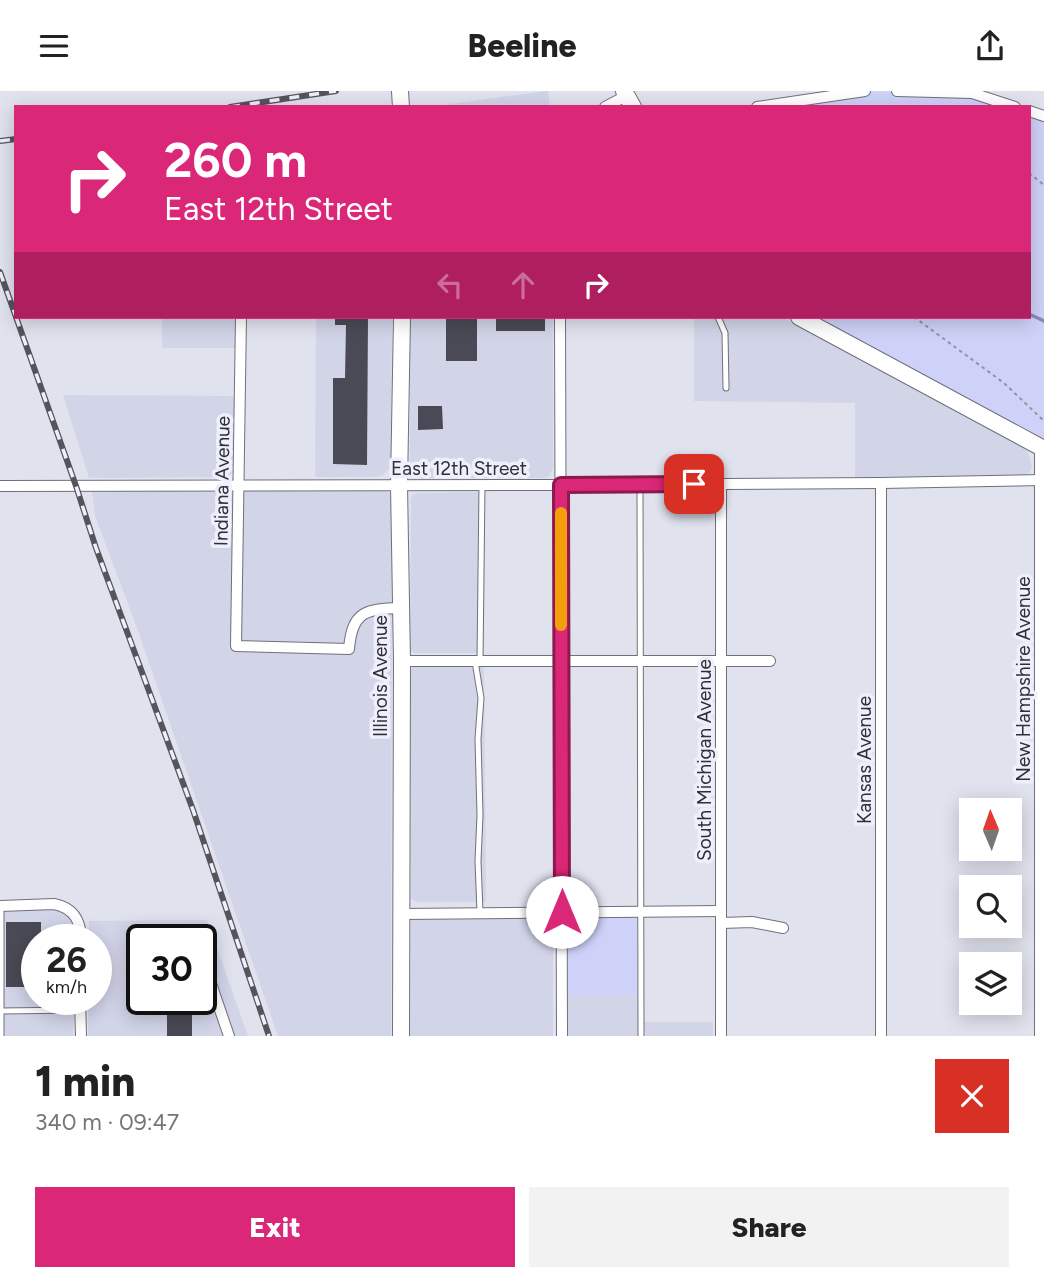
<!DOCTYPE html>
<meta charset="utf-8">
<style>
:root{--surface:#fff;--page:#f2f2f2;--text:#222;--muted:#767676;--accent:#db2777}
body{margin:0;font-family:Figtree,sans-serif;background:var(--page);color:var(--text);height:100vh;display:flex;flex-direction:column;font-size:26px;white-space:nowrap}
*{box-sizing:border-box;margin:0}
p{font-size:23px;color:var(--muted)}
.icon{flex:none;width:38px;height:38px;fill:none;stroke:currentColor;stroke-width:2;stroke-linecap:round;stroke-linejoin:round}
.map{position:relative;height:945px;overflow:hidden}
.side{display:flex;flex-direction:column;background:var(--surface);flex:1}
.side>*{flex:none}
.banner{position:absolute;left:14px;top:14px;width:1017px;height:214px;border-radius:0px;box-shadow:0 4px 18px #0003;background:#db2777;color:#fff;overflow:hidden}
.needle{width:46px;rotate:358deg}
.tools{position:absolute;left:959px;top:707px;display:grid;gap:14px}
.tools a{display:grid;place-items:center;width:63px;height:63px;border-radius:0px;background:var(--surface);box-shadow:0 4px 18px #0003;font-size:35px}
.speed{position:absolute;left:21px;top:833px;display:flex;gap:14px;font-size:35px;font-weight:700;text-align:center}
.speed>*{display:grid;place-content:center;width:91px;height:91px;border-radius:50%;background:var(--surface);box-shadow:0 4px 18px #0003;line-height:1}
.speed small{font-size:18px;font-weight:400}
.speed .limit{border:4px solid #111;border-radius:10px;background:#fff;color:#111}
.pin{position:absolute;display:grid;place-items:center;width:60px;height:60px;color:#fff;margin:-30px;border-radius:14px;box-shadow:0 4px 10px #0006}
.me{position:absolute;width:77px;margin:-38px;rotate:0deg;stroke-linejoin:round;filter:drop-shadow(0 0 5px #0008)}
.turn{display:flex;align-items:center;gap:24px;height:147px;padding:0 35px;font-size:32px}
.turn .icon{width:91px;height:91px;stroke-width:2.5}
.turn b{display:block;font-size:49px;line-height:60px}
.lanes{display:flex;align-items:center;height:66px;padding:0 35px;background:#0003;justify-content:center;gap:35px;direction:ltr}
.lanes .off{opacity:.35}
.round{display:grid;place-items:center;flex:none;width:74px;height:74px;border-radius:0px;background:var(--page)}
.headline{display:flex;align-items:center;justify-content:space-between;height:119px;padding:0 35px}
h1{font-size:42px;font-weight:800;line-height:52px}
.primary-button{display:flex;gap:14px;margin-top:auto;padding:14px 35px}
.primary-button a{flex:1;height:80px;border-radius:0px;background:var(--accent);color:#fff;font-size:28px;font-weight:800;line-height:80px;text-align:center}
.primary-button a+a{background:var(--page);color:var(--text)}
header{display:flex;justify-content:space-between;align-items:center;height:91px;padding:0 35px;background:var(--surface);font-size:32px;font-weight:800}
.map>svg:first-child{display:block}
.built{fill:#d2d4e8;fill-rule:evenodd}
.green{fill:#cfd2f8}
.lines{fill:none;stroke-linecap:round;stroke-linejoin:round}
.stream{stroke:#898bb6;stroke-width:3.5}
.building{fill:#494a55}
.lane-casing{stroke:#6f707b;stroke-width:7}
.street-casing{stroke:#6f707b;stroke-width:12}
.secondary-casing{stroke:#6f707b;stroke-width:18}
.path{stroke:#93949d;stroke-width:2;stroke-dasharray:3.5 3.5;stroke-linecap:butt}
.lane{stroke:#fff;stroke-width:5}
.street{stroke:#fff;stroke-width:10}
.secondary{stroke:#fff;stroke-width:16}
.rail-casing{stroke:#54545a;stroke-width:6}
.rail{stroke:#eeeffc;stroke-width:3.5;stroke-dasharray:10;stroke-linecap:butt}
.route-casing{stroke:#8e194d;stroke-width:18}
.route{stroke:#db2777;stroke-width:12}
.slow{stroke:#f59e0b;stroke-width:12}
.labels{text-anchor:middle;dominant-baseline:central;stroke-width:7;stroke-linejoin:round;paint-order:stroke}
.street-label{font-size:19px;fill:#2f2f34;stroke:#eeeffc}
</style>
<header><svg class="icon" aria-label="menu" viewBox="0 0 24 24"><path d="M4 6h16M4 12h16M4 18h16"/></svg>Beeline<svg class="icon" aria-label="share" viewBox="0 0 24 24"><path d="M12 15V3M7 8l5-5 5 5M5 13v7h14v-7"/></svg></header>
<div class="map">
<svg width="1044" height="945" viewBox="0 0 1044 945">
<rect width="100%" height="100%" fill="#e0e2ee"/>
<g class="built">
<path d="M545 0H548L550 16H430Z"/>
<rect x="162" y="226" width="73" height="31"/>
<path d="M316 226H392L391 372 390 376 383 384 376 386H315Z"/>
<path d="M410 226H553V377L549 385 544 387H419L412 383 410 377Z"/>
<path d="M694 226H782L1020 354 1028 361 1032 376 1030 381 1024 386 855 387V312L694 310Z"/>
<path d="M63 304 235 305 233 381 227 386 89 387Z"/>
<path d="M385 399 390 402 392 407 391 945H278L136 534 95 425 92 401Z"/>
<path d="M485 401 484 562H414L410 559V556L411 408 412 404 417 402Z"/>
<path d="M413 575 484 576 486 811H417L411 808 410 581Z"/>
<path d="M0 818 57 819 68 824 74 833 75 840 71 844V849H37V908H75L73 945H0Z"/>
<path d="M550 826 552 828 553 834V945H410L411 827Z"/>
<path d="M207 829 248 945H88V908H96V849H89V830ZM142 849H201V908H142Z"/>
<path d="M568 904H637L638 931H713V945H568Z"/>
</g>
<g class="green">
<path d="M865 0 972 2 1015 16H757Z"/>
<path d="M1029 20 1044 25V358L799 226H1029Z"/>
<path d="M575 826H637V904H568L567 832 569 829Z"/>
</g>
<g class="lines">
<path class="stream" d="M1029 223 1044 230"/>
</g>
<g class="building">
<path d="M335 226H368L367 374 333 373V287H345L346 234H335Z"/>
<rect x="446" y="226" width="31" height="44"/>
<rect x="496" y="226" width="49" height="14"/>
<path d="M418 315H442L443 338 418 339Z"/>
<path d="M6 831H41V849H37V896H6Z"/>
<rect x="167" y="908" width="25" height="37"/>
</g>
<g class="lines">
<g class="lane-casing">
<g id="lane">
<path d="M718 226 725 242 726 297"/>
<path d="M640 394 641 945"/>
<path d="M475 570 481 607 478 648 480 724 478 770 480 821"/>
<path d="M480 570 482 394"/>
<path d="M52 846V849"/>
<path d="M54 908V919"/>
<path d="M1 920 80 919"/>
<path d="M1 945V814"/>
</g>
</g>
<g class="street-casing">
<g id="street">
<path d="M897 0 972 2 1015 16"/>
<path d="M605 16 626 5"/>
<path d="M757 16 865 0"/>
<path d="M1029 20 1044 25"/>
<path d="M241 226 236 555 349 558C352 520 366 518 401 517"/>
<path d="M560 226 562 945"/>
<path d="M881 392V945"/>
<path d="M0 395 561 394 881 392 1044 389"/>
<path d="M402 570H770"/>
<path d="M0 815 54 813C74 817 81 830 81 849"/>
<path d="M401 823 721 820"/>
<path d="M721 832 752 831 783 837"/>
<path d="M205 875 229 945"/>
<path d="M80 908 81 945"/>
<path d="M721 945V393"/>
<path d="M1040 945V356"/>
</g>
</g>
<g class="secondary-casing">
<g id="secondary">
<path d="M400 0 401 16"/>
<path d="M624 0 633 16"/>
<path d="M799 226 1044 358"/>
<path d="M401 945 402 570 399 394 402 226"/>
</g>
</g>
<g class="path">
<path d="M1029 82 1044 94"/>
<path d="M914 226 1004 292 1044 330"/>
</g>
<use href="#lane" class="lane"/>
<use href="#street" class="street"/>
<use href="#secondary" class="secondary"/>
<g class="rail-casing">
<g id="rail">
<path d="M230 16 336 0"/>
<path d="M0 50 16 48"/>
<path d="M0 181 16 226"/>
<path d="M16 226 76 395 96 457 193 719 269 945"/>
</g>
</g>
<use href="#rail" class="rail"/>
</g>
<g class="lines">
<g class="route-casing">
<path id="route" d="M562 821 561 394 694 393"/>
</g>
<use href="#route" class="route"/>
<path class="slow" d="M561 534V422"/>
</g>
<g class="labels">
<g class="street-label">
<text x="459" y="377">East 12th Street</text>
<text transform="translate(222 390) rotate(-89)">Indiana Avenue</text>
<text transform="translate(380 585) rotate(-90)">Illinois Avenue</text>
<text transform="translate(1023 588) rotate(-90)">New Hampshire Avenue</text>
<text transform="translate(704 669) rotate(-90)">South Michigan Avenue</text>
<text transform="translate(864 669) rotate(-90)">Kansas Avenue</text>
</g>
</g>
</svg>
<div class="tools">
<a><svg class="needle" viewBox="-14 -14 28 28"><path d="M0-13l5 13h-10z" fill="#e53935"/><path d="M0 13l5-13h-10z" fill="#767676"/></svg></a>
<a><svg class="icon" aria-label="search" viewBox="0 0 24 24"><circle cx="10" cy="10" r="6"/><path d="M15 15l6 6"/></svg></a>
<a><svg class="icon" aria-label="layers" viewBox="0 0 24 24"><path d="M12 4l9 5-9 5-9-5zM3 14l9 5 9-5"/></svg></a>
</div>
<div class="speed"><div>26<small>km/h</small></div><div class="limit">30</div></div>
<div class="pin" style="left:694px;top:393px;background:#d93025"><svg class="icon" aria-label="arrive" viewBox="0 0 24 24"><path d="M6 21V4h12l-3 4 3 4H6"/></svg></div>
<svg class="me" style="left:562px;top:821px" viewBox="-20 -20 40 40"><circle r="19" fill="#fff"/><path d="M0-13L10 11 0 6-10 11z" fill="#db2777"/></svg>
<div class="banner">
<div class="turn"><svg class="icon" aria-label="right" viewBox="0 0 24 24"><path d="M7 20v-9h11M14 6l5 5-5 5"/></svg><div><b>260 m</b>East 12th Street</div></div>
<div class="lanes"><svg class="icon off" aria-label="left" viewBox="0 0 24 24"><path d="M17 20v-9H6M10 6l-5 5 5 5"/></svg><svg class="icon off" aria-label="ahead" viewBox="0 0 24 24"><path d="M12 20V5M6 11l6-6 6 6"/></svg><svg class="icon" aria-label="right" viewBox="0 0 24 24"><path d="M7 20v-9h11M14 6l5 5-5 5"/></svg></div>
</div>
</div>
<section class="side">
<div class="headline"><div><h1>1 min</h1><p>340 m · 09:47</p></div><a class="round" style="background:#d93025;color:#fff"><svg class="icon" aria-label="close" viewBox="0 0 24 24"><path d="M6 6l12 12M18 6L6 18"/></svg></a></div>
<div class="primary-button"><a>Exit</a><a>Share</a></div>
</section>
